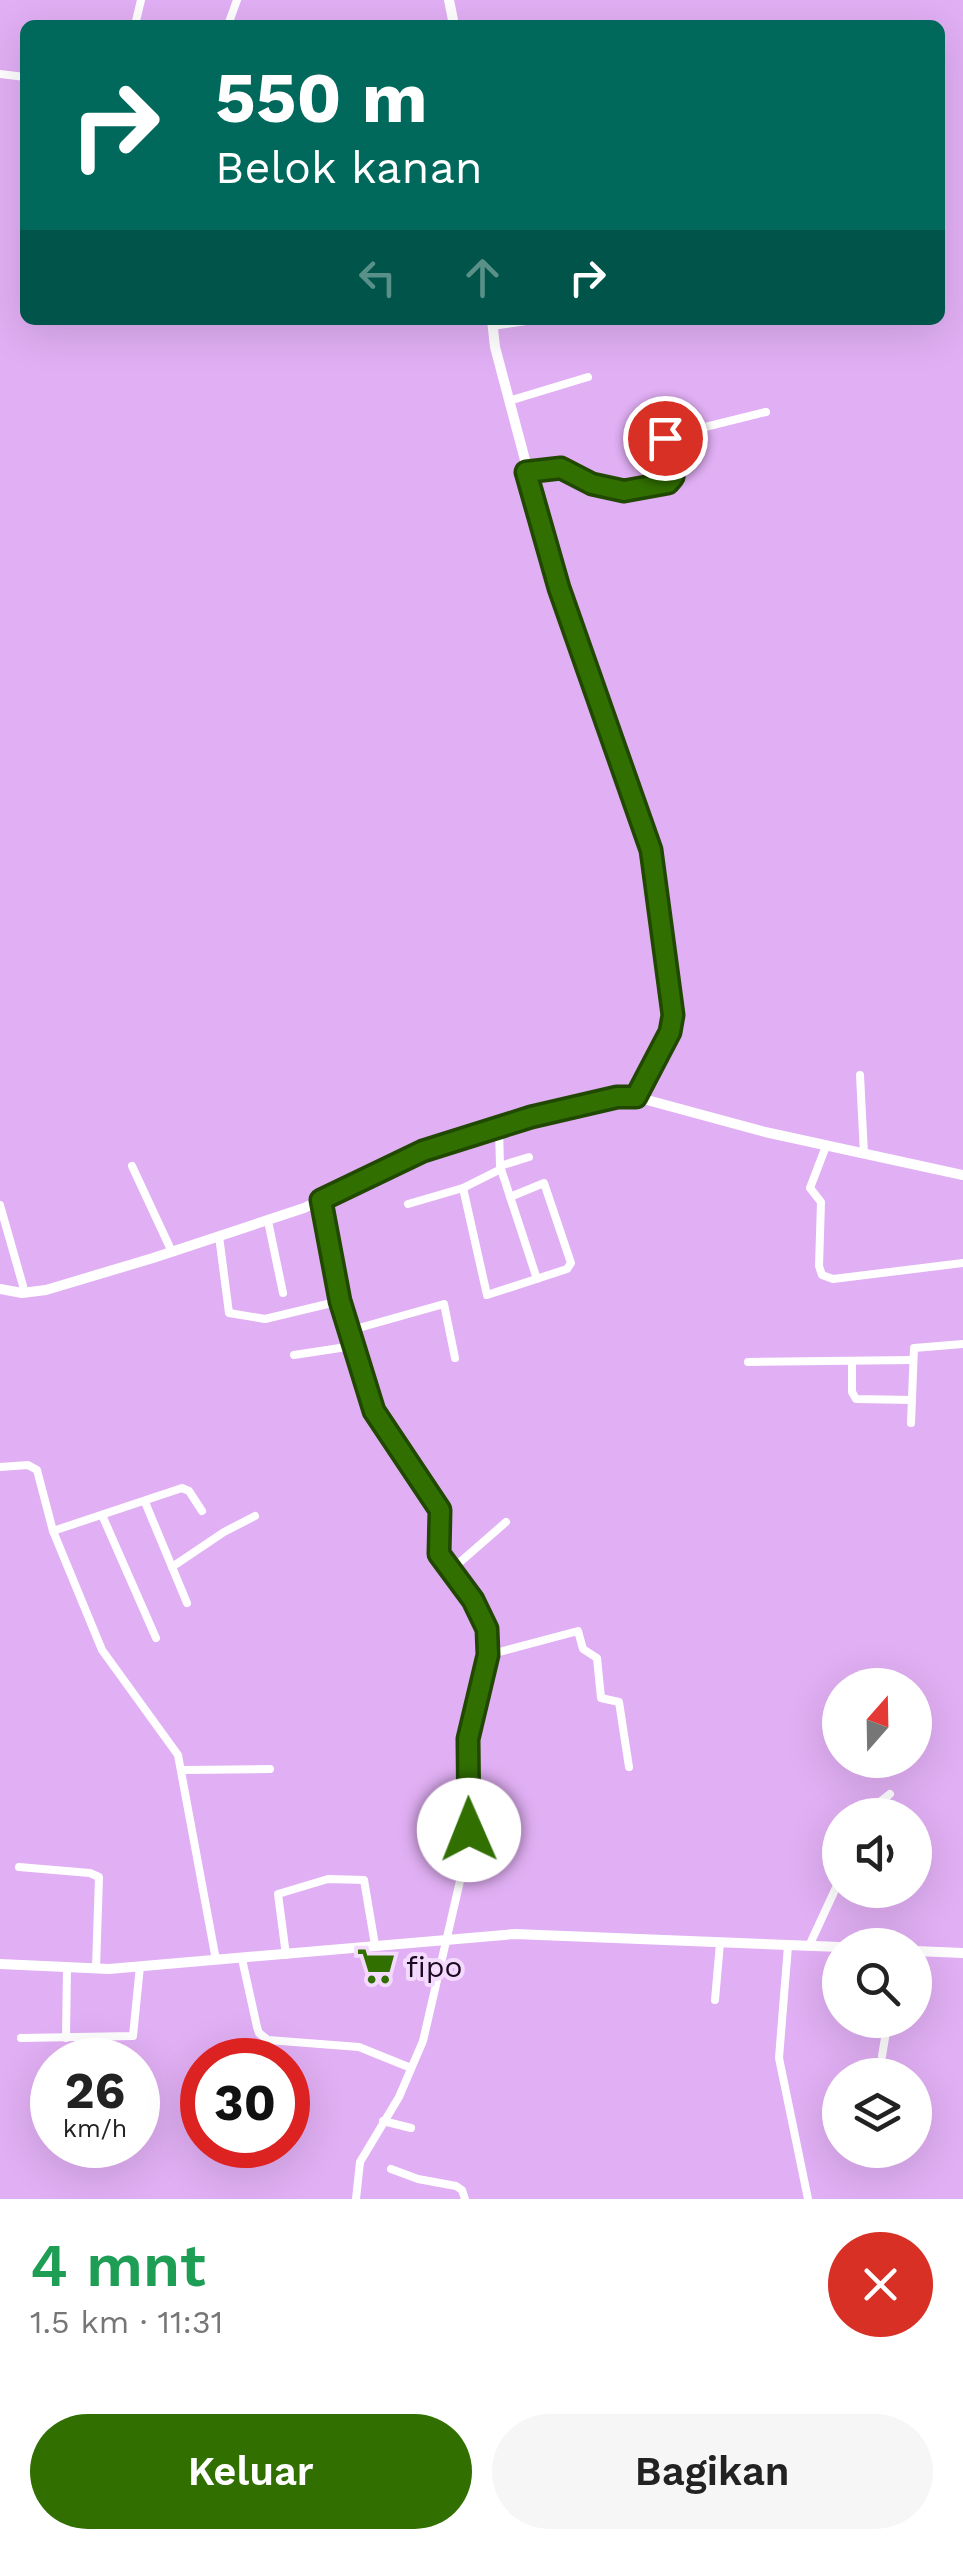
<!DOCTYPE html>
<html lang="id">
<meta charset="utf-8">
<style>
:root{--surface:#fff;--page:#f6f6f6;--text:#222;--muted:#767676;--accent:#316f01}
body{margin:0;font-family:"Work Sans",sans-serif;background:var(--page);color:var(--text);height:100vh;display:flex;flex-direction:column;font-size:38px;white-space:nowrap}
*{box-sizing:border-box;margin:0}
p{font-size:32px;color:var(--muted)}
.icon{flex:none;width:55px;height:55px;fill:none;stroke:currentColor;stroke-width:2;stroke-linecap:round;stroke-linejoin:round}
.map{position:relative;height:2199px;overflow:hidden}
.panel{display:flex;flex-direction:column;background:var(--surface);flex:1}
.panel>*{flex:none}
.banner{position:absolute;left:20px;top:20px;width:925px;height:305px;border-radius:15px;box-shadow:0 10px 40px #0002;background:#00695c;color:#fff;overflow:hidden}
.needle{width:65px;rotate:20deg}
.fabs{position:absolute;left:822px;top:1668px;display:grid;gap:20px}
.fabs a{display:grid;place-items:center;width:110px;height:110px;border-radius:50%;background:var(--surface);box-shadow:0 10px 40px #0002;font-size:50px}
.speed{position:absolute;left:30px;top:2038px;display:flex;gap:20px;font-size:50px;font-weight:700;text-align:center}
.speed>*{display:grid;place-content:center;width:130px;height:130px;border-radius:50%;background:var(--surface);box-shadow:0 10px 40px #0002;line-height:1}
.speed small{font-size:25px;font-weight:400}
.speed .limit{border:15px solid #d22;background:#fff;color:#111}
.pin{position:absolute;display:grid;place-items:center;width:85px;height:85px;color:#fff;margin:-42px;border:5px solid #fff;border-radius:50%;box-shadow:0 2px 10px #0007}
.me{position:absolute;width:110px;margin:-55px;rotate:359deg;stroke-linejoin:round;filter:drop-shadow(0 0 8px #0008)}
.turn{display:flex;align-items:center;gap:35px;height:210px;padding:0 30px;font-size:45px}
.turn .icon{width:130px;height:130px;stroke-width:2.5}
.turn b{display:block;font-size:70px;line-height:85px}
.lanes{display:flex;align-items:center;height:95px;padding:0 30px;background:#0003;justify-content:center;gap:50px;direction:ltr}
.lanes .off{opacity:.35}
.round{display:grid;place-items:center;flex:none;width:105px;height:105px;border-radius:52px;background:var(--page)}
.headline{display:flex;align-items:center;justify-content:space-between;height:170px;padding:0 30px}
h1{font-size:60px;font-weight:600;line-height:75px;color:#1e9e55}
.cta{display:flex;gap:20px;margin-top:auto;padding:20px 30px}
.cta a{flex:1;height:115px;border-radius:60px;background:var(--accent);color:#fff;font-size:40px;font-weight:600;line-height:115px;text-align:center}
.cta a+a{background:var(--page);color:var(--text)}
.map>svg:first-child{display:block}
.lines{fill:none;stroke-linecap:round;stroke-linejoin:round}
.minor{stroke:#fff;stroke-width:8}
.tertiary{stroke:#fff;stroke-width:10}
.route-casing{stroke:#204801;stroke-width:25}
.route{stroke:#316f01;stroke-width:18}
.labels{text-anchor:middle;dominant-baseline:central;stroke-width:8;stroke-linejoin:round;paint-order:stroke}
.poi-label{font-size:30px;fill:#1c0922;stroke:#f4dbfe;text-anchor:start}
</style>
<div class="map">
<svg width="963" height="2199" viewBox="0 0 963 2199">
<rect width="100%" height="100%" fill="#e1aff4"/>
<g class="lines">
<g class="minor">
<path d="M135 25 141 0"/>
<path d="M228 25 237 0"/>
<path d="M0 74 25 77"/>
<path d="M492 326 533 320"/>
<path d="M509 401 588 377"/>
<path d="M526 472 561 468 592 484 624 491 669 483 673 477 663 447 665 437 766 412"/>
<path d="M860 1075 864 1154"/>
<path d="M499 1128 500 1166 537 1279"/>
<path d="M826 1146 810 1188 821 1202 819 1266 822 1275 833 1279 963 1263"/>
<path d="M132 1166 172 1252"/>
<path d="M500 1166 529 1157"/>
<path d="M501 1169 463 1188 487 1295 567 1269 571 1263 544 1183 510 1197"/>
<path d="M321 1199 340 1301 374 1411 440 1510 437 1550 473 1600 488 1636V1655L469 1739V1842L423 2041 399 2097 360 2162 356 2199"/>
<path d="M408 1204 463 1188"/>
<path d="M0 1205 25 1293"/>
<path d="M268 1221 283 1293"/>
<path d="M219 1236 229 1313 265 1319 340 1301"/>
<path d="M348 1331 444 1304 455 1358"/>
<path d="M294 1355 353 1346"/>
<path d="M852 1361V1392L856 1399 912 1400"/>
<path d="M748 1362 912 1360"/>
<path d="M911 1423 914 1348 963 1344"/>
<path d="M0 1467 28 1465 37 1470 53 1531 102 1650 178 1755 216 1960"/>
<path d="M145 1502 187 1603"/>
<path d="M102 1515 156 1638"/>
<path d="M53 1531 182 1488 189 1491 202 1511"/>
<path d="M172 1567 224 1532 255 1516"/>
<path d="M451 1570 506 1522"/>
<path d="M488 1655 578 1631 583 1649 597 1658 601 1698 619 1702 629 1767"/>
<path d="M183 1770 270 1769"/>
<path d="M863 1815 890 1794"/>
<path d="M19 1867 90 1873 99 1877 96 1968"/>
<path d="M788 1946 779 2058 808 2199"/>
<path d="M809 1946 840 1879"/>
<path d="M286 1955 278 1894 328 1879 364 1880 375 1945"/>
<path d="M242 1959 257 2027 259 2033 268 2040 359 2047 411 2068"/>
<path d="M715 2000 720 1943"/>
<path d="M21 2038 133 2036 140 1966"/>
<path d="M66 2038 67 1968"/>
<path d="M882 2056 888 2020"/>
<path d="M383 2121 411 2128"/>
<path d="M391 2169 418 2179 456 2186 462 2190 465 2199"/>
</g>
<g class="tertiary">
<path d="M449 0 454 25"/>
<path d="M492 320 495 347 559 588 650 845 673 1015 670 1032 636 1097"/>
<path d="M0 1289 22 1293 46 1290 153 1258 304 1208 423 1151 531 1117 617 1097H636L765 1132 963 1175"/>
<path d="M915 1951 963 1953"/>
<path d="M0 1964 109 1969 515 1934 840 1947"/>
</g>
</g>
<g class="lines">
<g class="route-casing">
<path id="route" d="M469 1830 468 1739 488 1655 487 1629 473 1600 439 1554 440 1510 374 1411 340 1301 321 1200 423 1151 531 1117 617 1097H636L670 1032 673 1015 651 850 559 588 526 472 561 468 592 484 624 491 668 483 673 477 663 447 665 438"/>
</g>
<use href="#route" class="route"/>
</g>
<defs>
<g id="supermarket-bare" transform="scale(3)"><path d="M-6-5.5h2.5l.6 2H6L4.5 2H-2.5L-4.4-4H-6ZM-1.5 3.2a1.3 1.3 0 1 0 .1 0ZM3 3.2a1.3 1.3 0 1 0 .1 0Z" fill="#316f01" stroke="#f4dbfe" stroke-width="2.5" paint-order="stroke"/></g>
</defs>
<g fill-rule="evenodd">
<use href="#supermarket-bare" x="376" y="1966"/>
</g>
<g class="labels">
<g class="poi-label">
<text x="406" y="1966">fipo</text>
</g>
</g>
</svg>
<div class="fabs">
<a><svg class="needle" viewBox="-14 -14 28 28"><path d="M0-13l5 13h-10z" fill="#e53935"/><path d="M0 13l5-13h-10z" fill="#767676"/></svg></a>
<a><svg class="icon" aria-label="sound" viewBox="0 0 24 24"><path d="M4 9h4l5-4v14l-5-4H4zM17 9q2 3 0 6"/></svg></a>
<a><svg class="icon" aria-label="search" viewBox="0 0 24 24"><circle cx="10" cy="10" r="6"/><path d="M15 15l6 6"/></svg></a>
<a><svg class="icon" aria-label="layers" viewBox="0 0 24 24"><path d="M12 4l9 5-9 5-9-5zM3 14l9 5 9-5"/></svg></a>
</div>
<div class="speed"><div>26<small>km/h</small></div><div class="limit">30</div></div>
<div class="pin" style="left:665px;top:438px;background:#d93025"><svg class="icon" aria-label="arrive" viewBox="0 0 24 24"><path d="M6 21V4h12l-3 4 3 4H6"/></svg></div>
<svg class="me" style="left:469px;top:1830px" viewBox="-20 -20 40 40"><circle r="19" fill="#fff"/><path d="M0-13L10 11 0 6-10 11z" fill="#316f01"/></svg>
<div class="banner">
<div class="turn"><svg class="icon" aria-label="right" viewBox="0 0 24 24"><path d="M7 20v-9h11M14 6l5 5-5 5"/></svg><div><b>550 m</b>Belok kanan</div></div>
<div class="lanes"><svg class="icon off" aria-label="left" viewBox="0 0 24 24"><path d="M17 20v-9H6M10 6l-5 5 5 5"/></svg><svg class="icon off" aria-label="ahead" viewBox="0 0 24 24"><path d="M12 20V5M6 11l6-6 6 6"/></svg><svg class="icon" aria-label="right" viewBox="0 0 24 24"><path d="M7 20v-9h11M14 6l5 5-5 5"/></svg></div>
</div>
</div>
<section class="panel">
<div class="headline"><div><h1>4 mnt</h1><p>1.5 km · 11:31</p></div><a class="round" style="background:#d93025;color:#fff"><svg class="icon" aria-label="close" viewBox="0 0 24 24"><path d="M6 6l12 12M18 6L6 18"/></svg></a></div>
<div class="cta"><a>Keluar</a><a>Bagikan</a></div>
</section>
